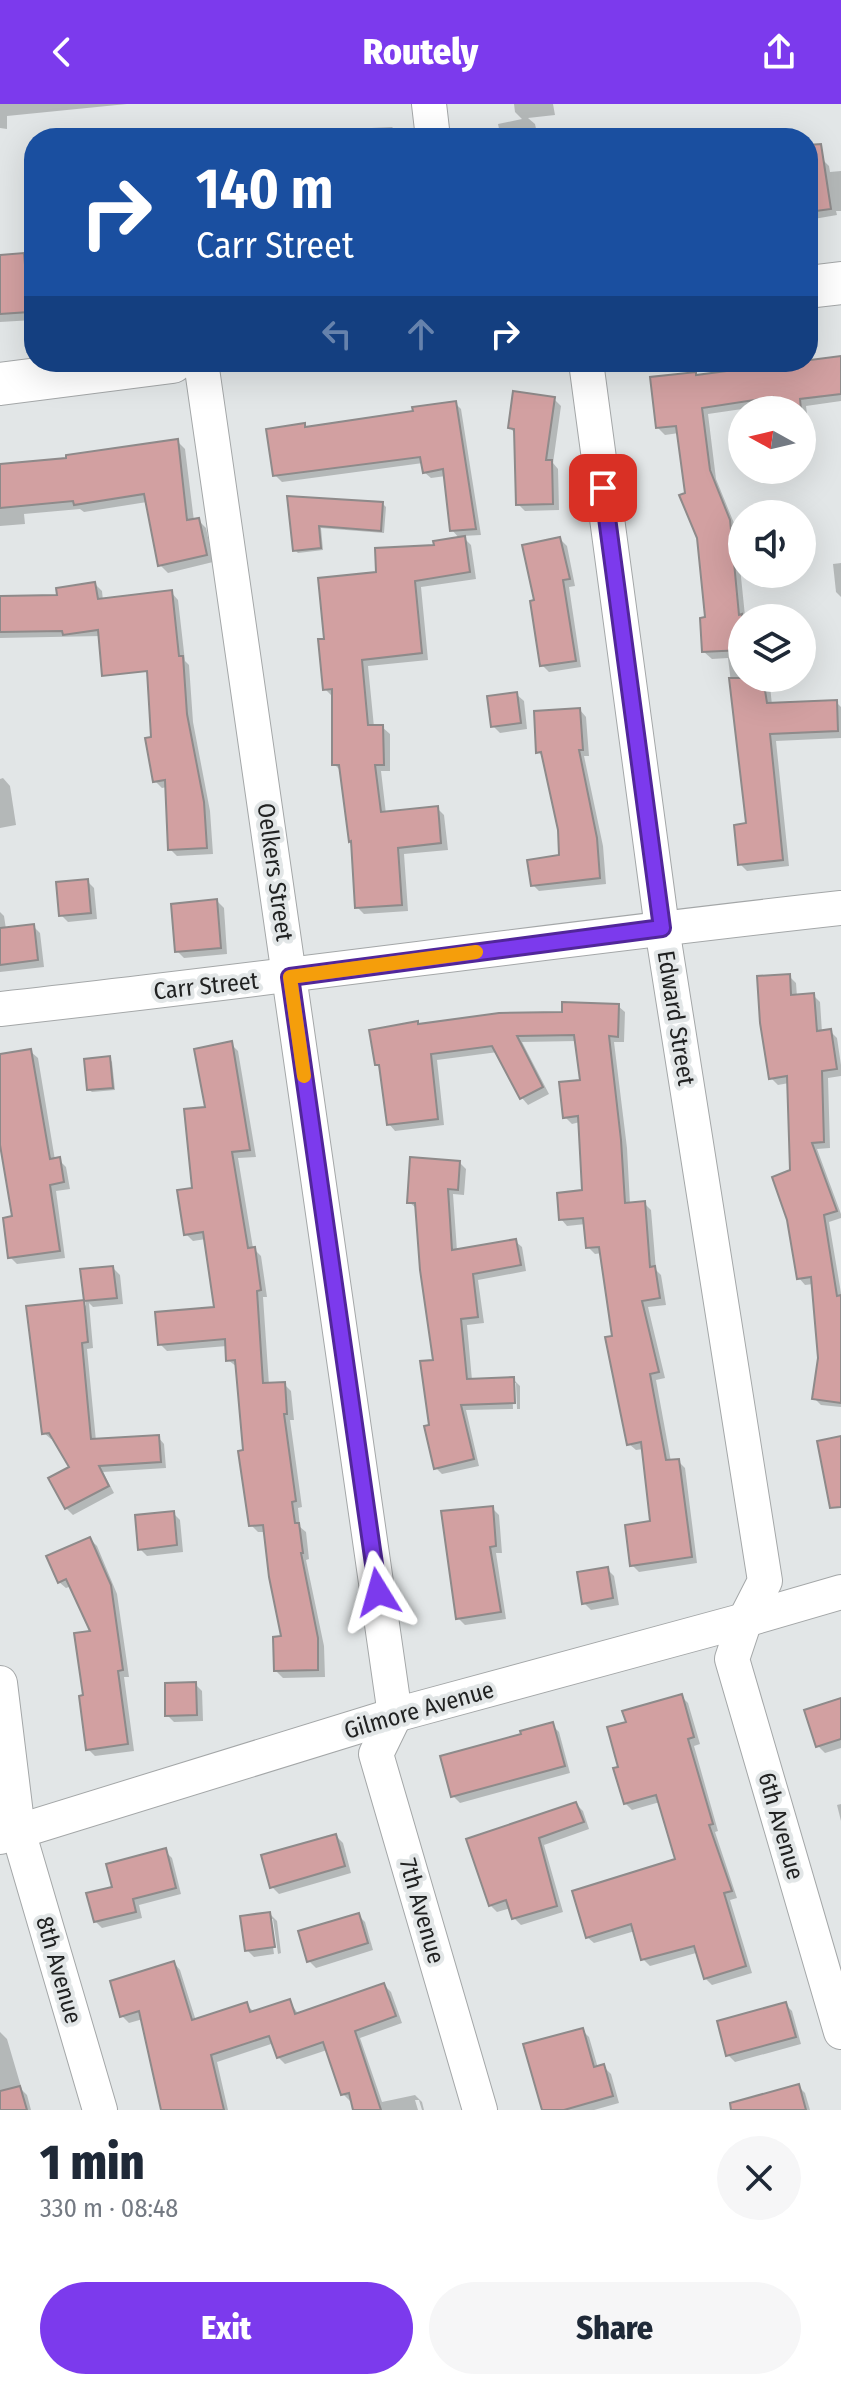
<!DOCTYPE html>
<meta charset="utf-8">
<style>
:root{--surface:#fff;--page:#f6f6f7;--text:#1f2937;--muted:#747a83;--accent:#7c3aed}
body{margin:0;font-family:"Fira Sans Condensed",sans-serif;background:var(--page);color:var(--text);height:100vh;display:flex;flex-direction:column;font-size:30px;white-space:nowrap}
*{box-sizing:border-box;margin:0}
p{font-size:26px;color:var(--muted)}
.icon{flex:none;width:44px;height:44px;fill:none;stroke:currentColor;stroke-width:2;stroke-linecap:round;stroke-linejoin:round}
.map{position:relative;height:2006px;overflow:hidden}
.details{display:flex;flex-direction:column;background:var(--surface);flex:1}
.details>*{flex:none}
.hud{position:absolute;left:24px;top:24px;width:794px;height:244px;border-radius:32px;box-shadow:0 8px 32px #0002;background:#1a4fa0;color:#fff;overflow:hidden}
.needle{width:52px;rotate:278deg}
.controls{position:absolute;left:728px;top:292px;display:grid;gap:16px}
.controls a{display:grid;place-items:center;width:88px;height:88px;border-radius:50%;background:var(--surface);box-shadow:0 8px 32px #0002;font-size:40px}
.pin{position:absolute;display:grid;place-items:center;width:68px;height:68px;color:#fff;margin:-34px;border-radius:16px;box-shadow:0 4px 12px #0006}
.me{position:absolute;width:88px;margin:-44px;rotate:352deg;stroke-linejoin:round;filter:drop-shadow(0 0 6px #0008)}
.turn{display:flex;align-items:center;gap:28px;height:168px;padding:0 40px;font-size:36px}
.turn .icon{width:104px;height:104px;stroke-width:2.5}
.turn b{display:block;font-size:56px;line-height:68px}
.lanes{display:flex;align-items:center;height:76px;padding:0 40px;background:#0003;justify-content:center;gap:40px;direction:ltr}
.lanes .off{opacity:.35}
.round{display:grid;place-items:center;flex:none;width:84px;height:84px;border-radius:42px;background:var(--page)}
.head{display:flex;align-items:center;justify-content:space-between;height:136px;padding:0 40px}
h1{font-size:48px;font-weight:800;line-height:60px}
.action{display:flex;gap:16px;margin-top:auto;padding:16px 40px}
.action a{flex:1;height:92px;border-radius:48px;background:var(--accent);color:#fff;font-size:32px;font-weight:800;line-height:92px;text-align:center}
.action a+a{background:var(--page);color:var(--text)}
header{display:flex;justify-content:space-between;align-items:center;height:104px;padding:0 40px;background:var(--accent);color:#fff;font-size:36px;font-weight:800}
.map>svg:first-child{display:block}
.shadow{fill:#0003}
.building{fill:#d2a0a1;stroke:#8e8a8a;stroke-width:2}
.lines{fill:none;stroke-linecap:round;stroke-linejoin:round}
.minor-casing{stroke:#a4a7a8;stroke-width:36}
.tertiary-casing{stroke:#a4a7a8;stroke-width:44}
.minor{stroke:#fff;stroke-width:34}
.tertiary{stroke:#fff;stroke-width:42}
.route-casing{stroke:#51269a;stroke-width:20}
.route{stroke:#7c3aed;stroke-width:14}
.slow{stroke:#f59e0b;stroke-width:14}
.labels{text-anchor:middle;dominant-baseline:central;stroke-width:8;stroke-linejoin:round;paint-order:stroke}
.street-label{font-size:24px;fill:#212222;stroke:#e2e6e7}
</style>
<header><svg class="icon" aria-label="back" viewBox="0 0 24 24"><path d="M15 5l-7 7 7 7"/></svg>Routely<svg class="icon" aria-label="share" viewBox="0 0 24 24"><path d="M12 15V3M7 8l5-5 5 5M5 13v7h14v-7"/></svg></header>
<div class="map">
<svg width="841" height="2006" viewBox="0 0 841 2006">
<rect width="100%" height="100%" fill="#e2e6e7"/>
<g class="shadow">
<path d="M0 0H127L7 12V25L0 24Z"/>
<path d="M514 0H553L555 11 528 14 535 20 538 34H501L498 20 522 15 515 8Z"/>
<path d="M392 23 403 34H352L351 25Z"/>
<path d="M822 55 829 62 830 68 841 67V107H836L837 111 808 116V58Z"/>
<path d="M34 151V216L0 218V153Z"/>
<path d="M841 254V297L806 302 808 317H802V306L749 304 708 310 716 375 736 424 745 512 753 514H742V574H762L770 582 772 601 836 598 841 603V634L776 637 789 762 747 767 740 760 748 721 728 554 712 555 704 548 707 515 699 433 687 390 679 329 665 331 658 324 697 273Z"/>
<path d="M554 295 561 302 553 359 558 365 559 406 525 407 518 400 516 330 510 324Z"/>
<path d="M455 299 461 305 481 431 462 432 471 441 476 475 421 483 428 556 368 562 374 623H382L390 630V667H381L386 710 437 704 444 711 448 746 404 750 408 807 364 810 357 803 353 739 342 668 334 660 332 592 325 585 327 537 378 470 436 442 460 435 452 426 446 372 431 374 424 368 423 359 282 378 275 371 304 321 307 324 415 309Z"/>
<path d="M177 337 185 345 194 417 198 416 206 424 213 458 168 469 160 461 147 398 84 408 80 405 24 410 25 420 0 422V362L69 356Z"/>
<path d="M289 394 383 400 386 403 384 429 321 424 323 446 298 449 295 446Z"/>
<path d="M560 435 567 442 575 482 569 483 581 563 549 568 542 561 536 498Z"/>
<path d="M841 459V493L836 488 833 460Z"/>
<path d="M95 480 102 487 103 497 171 488 178 496 185 557 189 561 193 618 210 707 213 750 177 752 170 745 167 683 162 684 155 677 153 531 0 534V494L59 493Z"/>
<path d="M516 590 524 597 527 625 500 629 493 622Z"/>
<path d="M580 606 586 613 589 652H584L603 742 606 780 539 787 533 781 561 753 560 725 545 654 538 648Z"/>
<path d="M3 674 10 682 16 721 0 724V675Z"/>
<path d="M87 777 94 784 97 815 68 818 61 811Z"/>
<path d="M217 797 224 804 227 850 184 854 177 847Z"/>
<path d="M0 808 4 812 6 825 33 822 40 829 44 863 0 868Z"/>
<path d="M789 872 796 879 797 893 813 891 820 898 822 928 830 927 837 934 841 961V972L828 974 830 1044 817 1045 841 1110V1114L829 1118 841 1189V1303L821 1301 814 1294 820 1254 813 1180 805 1181 799 1174 789 979 778 981 771 974Z"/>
<path d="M618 902 625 908 624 938H614L627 1044 630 1100 644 1099 651 1106 656 1166 661 1171 666 1201 648 1203 665 1274 656 1276 671 1358 678 1357 685 1364 697 1459 639 1468 632 1461 652 1419 643 1345 636 1346 629 1340 602 1149 595 1150 588 1143 586 1120 567 1122 561 1115 584 1088 580 1018 572 1020 565 1013 582 977 577 937 522 938 549 990 528 1001 522 994 498 948 437 956 444 1021 395 1027 389 1020 382 966 377 961 420 922 564 910Z"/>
<path d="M231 940 238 947 256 1053 238 1054 253 1144 261 1152 267 1193H263L269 1281 284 1280 291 1287 294 1316H290L302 1403 298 1404 300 1423 306 1428 309 1455 306 1456 324 1542 325 1573 283 1574 276 1567 284 1534 266 1428H258L251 1421 237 1263 228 1256 227 1242 167 1247 160 1240 216 1205 206 1135 193 1137 186 1130 207 1005Z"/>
<path d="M30 947 38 954 55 1056H59L66 1063 70 1085 56 1087 65 1154 17 1160 10 1153 14 1114 0 1032V952Z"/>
<path d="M109 954 112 958 115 986 92 988 88 985Z"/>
<path d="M460 1059 466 1065 464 1091 453 1090 457 1147 515 1137 522 1143 526 1167 478 1176 484 1219 467 1221 472 1276 513 1275 520 1282V1305H517L516 1279H512L513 1305 466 1306 479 1362 442 1370 436 1364 431 1322 435 1257 416 1104 409 1098Z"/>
<path d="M113 1164 120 1171 123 1200 93 1203 89 1199 93 1244 87 1245 96 1337 158 1333 164 1340 166 1364 103 1368 114 1389 73 1411 66 1404 72 1364 55 1335H51L44 1329 83 1199 86 1202 83 1167Z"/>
<path d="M492 1404 499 1411 502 1449H496L506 1515 465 1521 458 1514Z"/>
<path d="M173 1409 180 1416 183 1448 147 1452 140 1445Z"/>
<path d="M90 1435 97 1442 117 1490 129 1573H124L134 1647 95 1652 88 1645 85 1593 93 1528 72 1482 66 1484 59 1478Z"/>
<path d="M607 1465 614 1472 619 1501 591 1506 584 1499Z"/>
<path d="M195 1580 202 1587 203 1617 174 1618 167 1611Z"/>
<path d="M681 1592 688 1599 700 1640 694 1642 718 1727 715 1728 737 1794 730 1796 752 1869 712 1881 705 1874 696 1849 650 1862 643 1855 635 1827 594 1839 587 1833 678 1756 660 1698 632 1706 625 1699 620 1664 628 1619Z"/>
<path d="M841 1596V1644L825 1649 818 1642Z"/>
<path d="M552 1621 559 1628 570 1669 460 1699 453 1692Z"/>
<path d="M576 1700 583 1707 589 1725 544 1741 563 1808 521 1821 514 1814 511 1804 497 1808 490 1801 469 1736Z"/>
<path d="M841 1700V1717L837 1701Z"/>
<path d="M336 1732 343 1739 351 1769 279 1790 272 1783Z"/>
<path d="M165 1747 172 1754 181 1790 139 1801 142 1814 102 1824 95 1817Z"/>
<path d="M270 1810 277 1817 281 1849 278 1850 273 1815H269L274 1850 254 1853 247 1846Z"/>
<path d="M358 1811 365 1818 373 1846 316 1864 309 1857Z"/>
<path d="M174 1859 180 1866 196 1917 246 1900 253 1907 289 1897 299 1911 384 1881 391 1888 402 1919 360 1934 382 1998 415 1991 422 1998 424 2006H422L419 1996H415L418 2006H355L352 1996 350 1997 343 1990 327 1946 285 1960 278 1953 274 1939 217 1958 228 2006H162L143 1915 129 1919 122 1912Z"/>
<path d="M785 1900 792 1907 801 1940 735 1958 728 1951Z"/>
<path d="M582 1926 589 1933 598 1964 604 1963 611 1970 619 1999 594 2006H544Z"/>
<path d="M0 1928 7 1935 22 1986 27 1991 31 2006H0Z"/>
<path d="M798 1982 805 1989 810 2006H738Z"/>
</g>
<g class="building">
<path d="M821 40 831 105 808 108V41Z"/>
<path d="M24 149 29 208 0 210V151Z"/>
<path d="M841 252V290L800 295 801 306H774L773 293 702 304 710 366 730 416 739 511 742 510V546L702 548 700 514 705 513 697 434 679 391 685 389 676 322 656 324 650 273 696 268V271Z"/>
<path d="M513 287 555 293 546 356H552L553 400 516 401 514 325 508 324Z"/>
<path d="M456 297 476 425 450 427 443 365 423 369 420 353 273 372 266 325 305 319V323L413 307 412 303Z"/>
<path d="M178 335 187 416 199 414 207 451 158 462 144 390 74 401 73 397 0 404V360L66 354V351Z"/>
<path d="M287 392 383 398 381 427 319 422 321 444 293 447Z"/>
<path d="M465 432 470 468 415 477 422 549 362 556 368 621H383L384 661H375L381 708 438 702 441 739 398 744 402 801 355 804 351 737 349 738 339 661H332V585L323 586 318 535H324L318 474 376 468 375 444 434 441 433 437Z"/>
<path d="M560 433 570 475 563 476 576 557 540 562 530 497 534 496 522 441Z"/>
<path d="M95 478 98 495 172 486 179 552H183L187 610 204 698 207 744 168 746 165 676 153 678 145 634 151 633 147 567 102 572 98 526 63 531 62 527 0 528V492L57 491 56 484Z"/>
<path d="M729 574H763L767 599 837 596 838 627 770 630 783 756 738 761 734 721 746 719Z"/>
<path d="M517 588 521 619 491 623 487 592Z"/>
<path d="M580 604 583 646H579L597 734 600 774 531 782 527 756 559 751 558 726 541 648 536 649 534 607Z"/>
<path d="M88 775 91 809 59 812 56 778Z"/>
<path d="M217 795 221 844 175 848 171 800Z"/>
<path d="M34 820 38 856 0 861V824Z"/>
<path d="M790 870 791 891 814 889 817 927 831 925 837 965 822 967 824 1038 812 1039 837 1107 824 1111 837 1192 841 1191V1299L812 1295 818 1254 811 1173 797 1175 787 1116 772 1073 790 1066 787 972 769 975 760 919 757 872Z"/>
<path d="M562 898 619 900 618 933 609 932 621 1036 625 1099 645 1097 650 1163 655 1162 660 1194 642 1197 659 1268 650 1270 666 1356 679 1355 692 1453 630 1462 625 1421 650 1417 641 1338 627 1341 605 1233 612 1232 599 1143 586 1144 583 1114 559 1116 557 1089 582 1086 578 1012 563 1014 559 978 580 976 574 931 517 932 543 983 520 995 492 942 431 950 438 1015 387 1021 379 961H375L369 926 418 917V920L499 909 562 908Z"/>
<path d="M232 937 250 1046 232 1048 248 1144 255 1143 261 1186 257 1187 263 1279 285 1278 287 1310H284L296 1397 292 1398 295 1419H299L303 1449H301L318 1534V1566L274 1567 273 1533 281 1532 269 1473 263 1421 249 1422 238 1347 243 1346 235 1256 226 1257 225 1235 158 1241 155 1208 214 1203 203 1128 184 1131 177 1086 192 1084 184 1005 205 1003 194 945Z"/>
<path d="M31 945 50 1055 60 1053 64 1078 50 1081 60 1147 8 1154 3 1114 12 1112 0 1041V950Z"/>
<path d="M110 952 113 984 87 986 84 955Z"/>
<path d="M410 1053 460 1057 458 1086 448 1085 452 1146 516 1135 521 1161 473 1170 478 1213 461 1215 467 1275 514 1273 515 1299 461 1301 474 1355 434 1365 424 1322 429 1321 420 1257 433 1256 420 1166 415 1099H407Z"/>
<path d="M113 1162 117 1194 84 1197 80 1165Z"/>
<path d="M84 1196 88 1238 82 1239 91 1335 159 1331 161 1358 99 1362 109 1382 65 1405 48 1374 69 1363 49 1329 42 1330 26 1202Z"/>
<path d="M841 1332V1403L830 1404 817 1337Z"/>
<path d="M493 1402 496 1442 490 1443 501 1508 456 1515 441 1407Z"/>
<path d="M174 1407 177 1441 138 1446 135 1411Z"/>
<path d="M90 1433 111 1481 123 1566 118 1567 128 1640 86 1646 79 1592 83 1591 74 1529 90 1527 66 1475 58 1479 46 1452Z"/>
<path d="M608 1463 613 1494 582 1500 577 1468Z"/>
<path d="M196 1578 197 1611 165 1612V1579Z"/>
<path d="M682 1590 694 1633 688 1635 713 1720 709 1721 732 1787 724 1789 746 1862 704 1875 694 1842 641 1856 631 1820 586 1834 572 1787 675 1755 656 1691 624 1700 613 1664 618 1663 607 1623 626 1618 622 1607Z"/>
<path d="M841 1594V1635L816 1643 804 1606Z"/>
<path d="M553 1618 565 1662 451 1693 440 1652 521 1630 520 1627Z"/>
<path d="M576 1698 584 1718 539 1734 557 1802 512 1815 506 1796 489 1802 466 1735Z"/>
<path d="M336 1730 345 1762 270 1784 261 1751Z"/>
<path d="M166 1744 176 1784 133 1795 136 1808 94 1818 86 1789 112 1783 106 1760Z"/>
<path d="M270 1808 275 1843 245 1847 240 1812Z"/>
<path d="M359 1809 368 1839 307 1858 298 1827Z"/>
<path d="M174 1857 192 1916 247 1898 250 1908 290 1895 295 1910 384 1879 396 1912 355 1927 381 2006H353L349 1989 341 1991 323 1938 277 1954 269 1932 211 1951 224 2006H161L139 1907 120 1913 110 1877Z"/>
<path d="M786 1898 796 1933 726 1952 717 1917Z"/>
<path d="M583 1924 594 1963 604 1960 613 1992 564 2006H542L523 1940Z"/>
<path d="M799 1980 806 2006H731L730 1999Z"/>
<path d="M20 1982 27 2006H0V1987Z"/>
</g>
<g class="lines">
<g class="minor-casing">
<g id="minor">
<path d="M429 0 433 34"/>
<path d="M201 258 395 1611 376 1650 480 2006"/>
<path d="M586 258 662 824 765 1477 745 1516 732 1555 841 1928"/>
<path d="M0 905C281 874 560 835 841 804"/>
<path d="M0 1579 18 1727 100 2006"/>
<path d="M0 1733 395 1611 745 1516 841 1488"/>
</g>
</g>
<g class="tertiary-casing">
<g id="tertiary">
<path d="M808 183 841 179"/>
<path d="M0 280 172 258"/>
</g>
</g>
<use href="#minor" class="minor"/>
<use href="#tertiary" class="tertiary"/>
</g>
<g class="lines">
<g class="route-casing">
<path id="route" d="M378 1488 290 873 662 824 603 384"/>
</g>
<use href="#route" class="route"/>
<path class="slow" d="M304 972 290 873 476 848"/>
</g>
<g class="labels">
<g class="street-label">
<text transform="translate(275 768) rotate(82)">Oelkers Street</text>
<text transform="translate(206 882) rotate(-6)">Carr Street</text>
<text transform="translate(676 914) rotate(81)">Edward Street</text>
<text transform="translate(419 1606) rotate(-16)">Gilmore Avenue</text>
<text transform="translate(781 1722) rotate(74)">6th Avenue</text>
<text transform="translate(422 1807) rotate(74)">7th Avenue</text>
<text transform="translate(59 1866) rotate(74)">8th Avenue</text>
</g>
</g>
</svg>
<div class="controls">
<a><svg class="needle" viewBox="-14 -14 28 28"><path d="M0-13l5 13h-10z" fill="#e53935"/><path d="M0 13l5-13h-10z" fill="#747a83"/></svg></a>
<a><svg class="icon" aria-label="sound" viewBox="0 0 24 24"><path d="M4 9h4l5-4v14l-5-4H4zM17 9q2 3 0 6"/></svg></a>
<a><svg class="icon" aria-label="layers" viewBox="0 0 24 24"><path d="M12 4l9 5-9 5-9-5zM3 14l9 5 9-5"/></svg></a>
</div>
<div class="pin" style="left:603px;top:384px;background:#d93025"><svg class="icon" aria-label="arrive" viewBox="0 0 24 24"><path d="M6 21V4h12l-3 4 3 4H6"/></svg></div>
<svg class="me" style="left:378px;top:1488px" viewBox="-20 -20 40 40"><path d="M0-17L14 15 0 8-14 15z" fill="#7c3aed" stroke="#fff" stroke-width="4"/></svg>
<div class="hud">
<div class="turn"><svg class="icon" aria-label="right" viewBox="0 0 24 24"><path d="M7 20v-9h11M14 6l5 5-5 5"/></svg><div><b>140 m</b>Carr Street</div></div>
<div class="lanes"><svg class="icon off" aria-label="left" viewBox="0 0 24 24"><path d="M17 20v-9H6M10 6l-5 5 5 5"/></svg><svg class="icon off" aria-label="ahead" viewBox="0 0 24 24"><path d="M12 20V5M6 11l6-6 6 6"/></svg><svg class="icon" aria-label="right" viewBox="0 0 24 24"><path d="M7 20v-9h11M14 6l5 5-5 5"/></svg></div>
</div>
</div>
<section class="details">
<div class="head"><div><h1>1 min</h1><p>330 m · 08:48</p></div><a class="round"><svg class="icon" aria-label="close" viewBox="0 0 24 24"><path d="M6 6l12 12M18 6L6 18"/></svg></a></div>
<div class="action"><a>Exit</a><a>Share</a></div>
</section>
